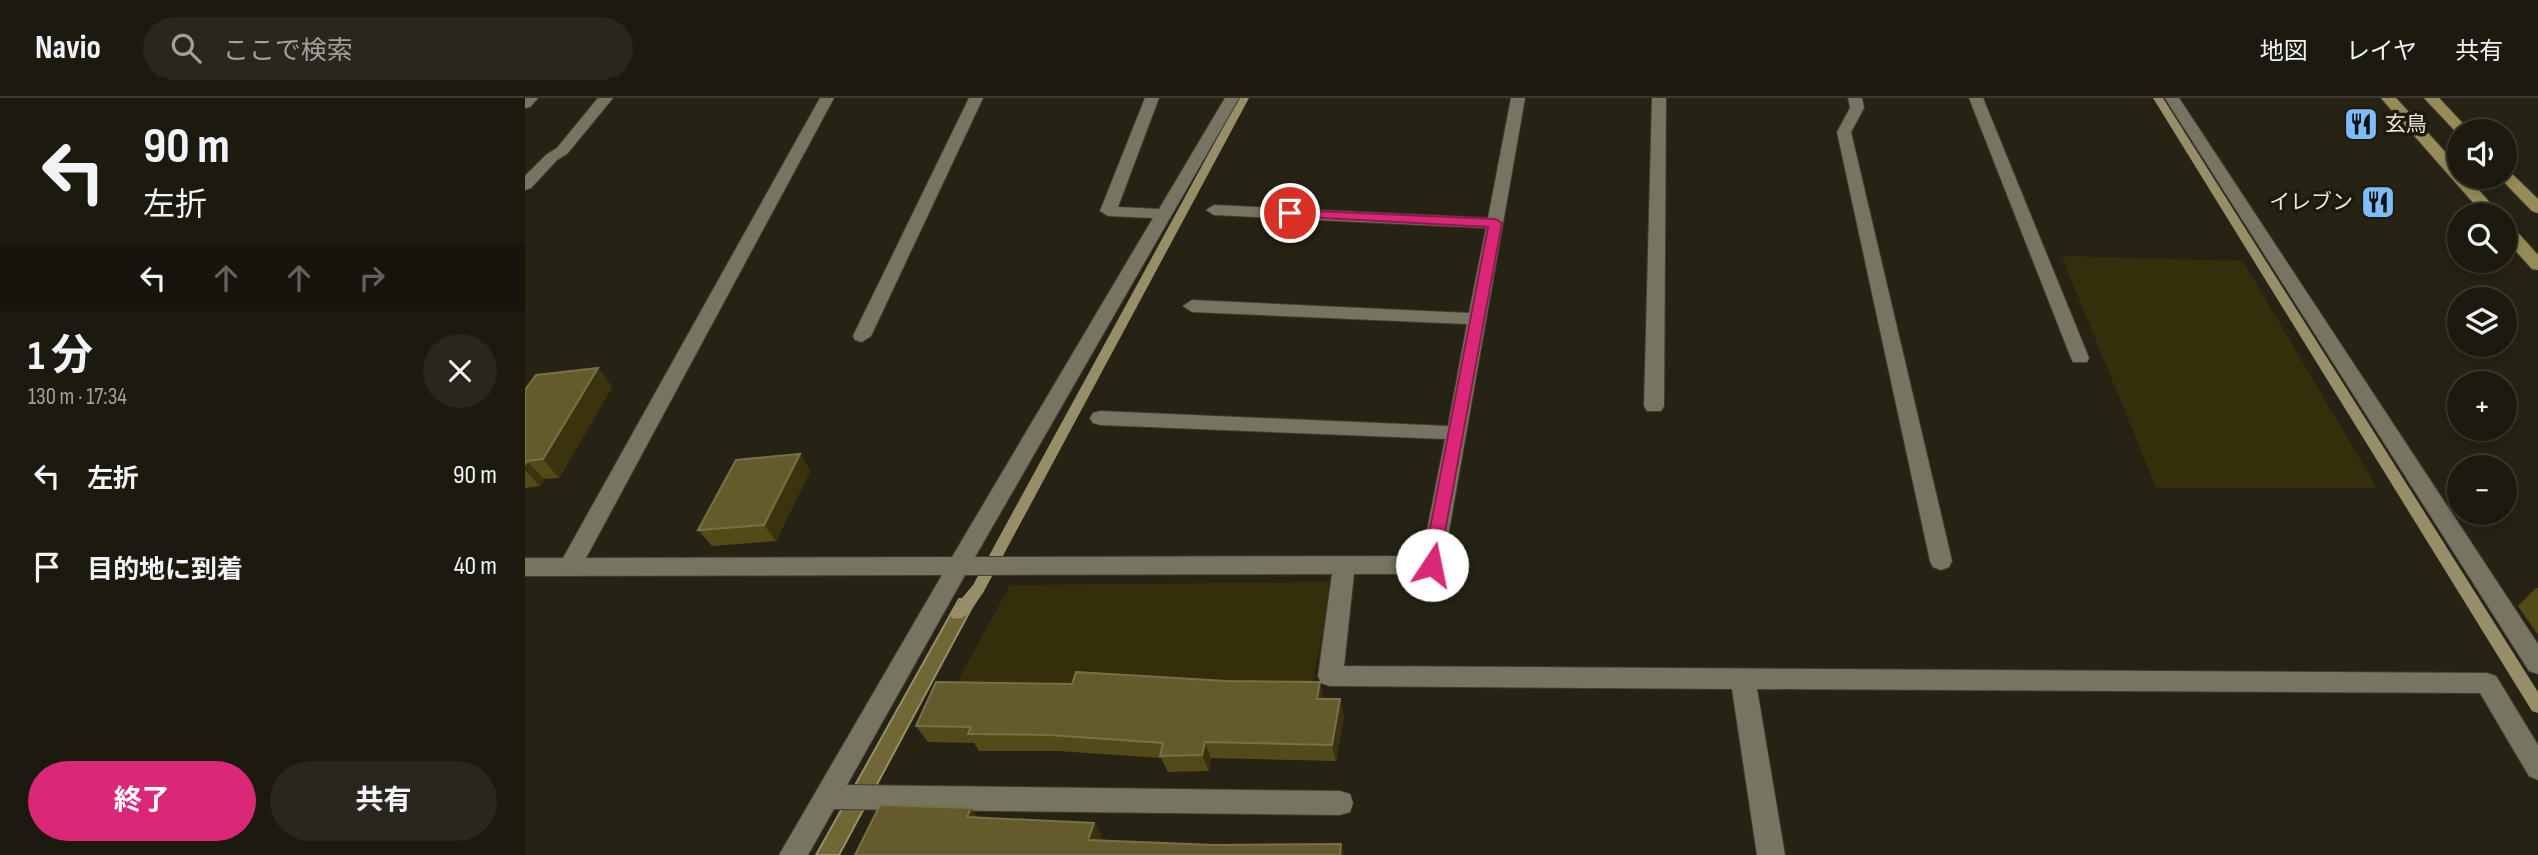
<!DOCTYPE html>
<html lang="ja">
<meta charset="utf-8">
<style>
:root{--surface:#1c1a0f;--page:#29271d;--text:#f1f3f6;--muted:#a0a19e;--line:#3a382f;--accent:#db2777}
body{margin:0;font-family:"Sofia Sans Condensed","Noto Sans JP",sans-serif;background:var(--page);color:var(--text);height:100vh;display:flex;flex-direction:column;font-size:26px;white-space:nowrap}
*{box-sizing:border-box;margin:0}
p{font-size:23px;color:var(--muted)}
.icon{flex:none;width:38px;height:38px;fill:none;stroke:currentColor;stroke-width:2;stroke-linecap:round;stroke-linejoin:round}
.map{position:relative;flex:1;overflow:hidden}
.sheet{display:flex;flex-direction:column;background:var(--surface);width:525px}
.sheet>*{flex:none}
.top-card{background:#1c1a0f;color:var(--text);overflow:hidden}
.fabs{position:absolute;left:1922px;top:21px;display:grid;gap:14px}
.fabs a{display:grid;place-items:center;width:70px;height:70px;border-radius:50%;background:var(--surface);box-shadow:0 4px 10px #0003,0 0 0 2px var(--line);font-size:35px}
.pin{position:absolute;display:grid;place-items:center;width:60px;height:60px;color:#fff;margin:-30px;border:4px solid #fff;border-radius:50%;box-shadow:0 2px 7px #0007}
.me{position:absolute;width:77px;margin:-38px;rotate:11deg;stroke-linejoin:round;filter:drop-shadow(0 0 5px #0008)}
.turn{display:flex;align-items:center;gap:24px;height:147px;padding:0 28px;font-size:32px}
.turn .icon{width:91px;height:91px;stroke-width:2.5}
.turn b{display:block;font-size:49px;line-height:60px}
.lanes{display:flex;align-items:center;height:66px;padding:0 28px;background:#0003;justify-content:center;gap:35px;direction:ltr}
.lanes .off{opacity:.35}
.round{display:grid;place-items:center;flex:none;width:74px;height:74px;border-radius:37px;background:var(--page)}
.summary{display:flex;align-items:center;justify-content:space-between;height:119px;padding:0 28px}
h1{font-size:42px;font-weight:700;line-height:52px}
.cta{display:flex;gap:14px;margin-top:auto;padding:14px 28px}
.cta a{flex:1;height:80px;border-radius:42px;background:var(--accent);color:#fff;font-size:28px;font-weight:700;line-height:80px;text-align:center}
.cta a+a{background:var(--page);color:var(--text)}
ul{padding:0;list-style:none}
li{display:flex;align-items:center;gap:21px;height:91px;padding:0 28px}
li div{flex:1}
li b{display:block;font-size:26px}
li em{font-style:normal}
header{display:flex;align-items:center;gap:42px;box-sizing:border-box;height:98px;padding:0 35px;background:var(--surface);border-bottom:2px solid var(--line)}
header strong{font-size:33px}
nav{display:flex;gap:38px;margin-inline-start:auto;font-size:24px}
.search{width:490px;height:63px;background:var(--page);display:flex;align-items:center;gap:18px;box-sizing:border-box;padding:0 24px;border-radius:38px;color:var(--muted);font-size:26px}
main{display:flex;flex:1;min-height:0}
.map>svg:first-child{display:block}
.green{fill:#342e0b}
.water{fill:#706736;stroke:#958e68;stroke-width:2}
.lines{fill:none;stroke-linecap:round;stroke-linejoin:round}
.stream{fill:#958e68;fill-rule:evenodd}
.street-casing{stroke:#3f3d32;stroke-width:2}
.primary-casing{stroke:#3f3d32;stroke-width:2}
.street{fill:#777462;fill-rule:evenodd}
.primary{fill:#968c57;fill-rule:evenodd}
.wall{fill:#524a17}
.shaded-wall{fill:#3a330d}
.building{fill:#635b2c;stroke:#787148;stroke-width:2}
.route{fill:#db2777;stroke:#8e194d;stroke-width:2}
.labels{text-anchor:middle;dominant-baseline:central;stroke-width:7;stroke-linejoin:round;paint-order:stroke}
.far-poi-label{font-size:21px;fill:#eae8de;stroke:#1d1a0b;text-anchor:start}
</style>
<header>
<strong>Navio</strong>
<div class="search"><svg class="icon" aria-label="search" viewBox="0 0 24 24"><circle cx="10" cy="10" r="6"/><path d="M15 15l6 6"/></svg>ここで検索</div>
<nav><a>地図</a><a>レイヤ</a><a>共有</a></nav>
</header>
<main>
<section class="sheet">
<div class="top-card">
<div class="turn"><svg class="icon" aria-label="left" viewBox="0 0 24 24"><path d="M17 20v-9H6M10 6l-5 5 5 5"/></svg><div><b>90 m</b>左折</div></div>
<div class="lanes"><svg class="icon" aria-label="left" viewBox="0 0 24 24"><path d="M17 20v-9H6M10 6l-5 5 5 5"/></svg><svg class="icon off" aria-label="ahead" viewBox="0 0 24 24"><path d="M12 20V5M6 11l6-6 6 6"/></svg><svg class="icon off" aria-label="ahead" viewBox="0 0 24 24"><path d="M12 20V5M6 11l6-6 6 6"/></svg><svg class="icon off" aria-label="right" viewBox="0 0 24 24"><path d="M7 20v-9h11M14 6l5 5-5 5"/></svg></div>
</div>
<div class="summary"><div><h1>1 分</h1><p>130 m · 17:34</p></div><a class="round"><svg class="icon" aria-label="close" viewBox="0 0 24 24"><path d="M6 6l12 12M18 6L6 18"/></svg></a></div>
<ul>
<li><svg class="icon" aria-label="left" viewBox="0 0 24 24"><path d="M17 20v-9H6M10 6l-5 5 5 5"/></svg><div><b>左折</b></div><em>90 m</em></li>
<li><svg class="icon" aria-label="arrive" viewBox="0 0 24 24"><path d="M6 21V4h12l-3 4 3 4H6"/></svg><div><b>目的地に到着</b></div><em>40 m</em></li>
</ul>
<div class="cta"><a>終了</a><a>共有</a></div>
</section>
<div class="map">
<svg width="2013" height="757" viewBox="0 0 2013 757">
<rect width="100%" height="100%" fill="#262314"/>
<g class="green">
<path d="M1542 158 1718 163 1852 390H1631L1537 159Z"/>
<path d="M808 484 787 587 429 590 485 487Z"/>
</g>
<path class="water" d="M434 501 451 502 314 757H291Z"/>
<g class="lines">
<g class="stream">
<path d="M714 0H724L458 495C450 505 442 525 427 520L425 516 427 512 448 487Z"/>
<path d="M1628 0H1638L2013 594V615L2007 613Z"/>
</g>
<g class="street-casing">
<g id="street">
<path d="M0 0H13L5 9 0 10Z"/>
<path d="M73 0H88L42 56 32 62 6 90 0 92V78L22 56 32 50Z"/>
<path d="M295 0H309L61 460 427 459 628 120 583 118 575 113 620 0H634L593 109 634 111 700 0H714L450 459 897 458 920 341 575 327 568 325 565 320 568 315 575 313 923 328 942 226 667 214 658 208 667 202 944 215 961 130 689 117 681 112 689 107 963 120 986 0H1000L918 467 915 473 907 476H829L819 568 1962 575 1971 578 2013 647V682L2004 678 1955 595 1232 591 1260 757H1232L1207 591 805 588 796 585 793 578 807 476 440 477 322 687 815 693 825 696 828 705 825 714 815 717 309 711 283 757H254L417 477 0 478V460H38Z"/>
<path d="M444 0H458L346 238 337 244 330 242 328 238Z"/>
<path d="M1127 0H1141L1139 308 1136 313H1122L1119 308Z"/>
<path d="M1323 0H1337L1339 10 1326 34 1427 463 1424 469 1416 472 1408 469 1405 463 1312 34 1325 10Z"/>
<path d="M1444 0H1458L1564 260 1562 264H1548L1546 260Z"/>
<path d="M1640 0H1654L2013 546V576L2004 573Z"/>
</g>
</g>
<g class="primary-casing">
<g id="primary">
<path d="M1856 0H1871L1934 69V79H1942L1976 117H1959Z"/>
<path d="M1899 0H1914L1945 33H1934L1933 36Z"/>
<path d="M1979 71 1984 73 2013 101V115L2007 113 1974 79H1979Z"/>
<path d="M1979 125 1985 126 2013 157V172L2007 171 1979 140Z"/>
</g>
</g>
<use href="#street" class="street"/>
<use href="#primary" class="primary"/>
</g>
<g class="wall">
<path d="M73 270 87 289 34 380 19 381 15 388 0 390V292Z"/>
<path d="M275 356 285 373 251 443 187 448 173 432Z"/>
<path d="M2011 490H2013V537L1993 508Z"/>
<path d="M799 600 819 618 811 663 686 660 684 673 643 674 636 660 533 653H454L449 645 403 644 391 628Z"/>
</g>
<g class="shaded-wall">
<path d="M73 270 87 289 34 380 18 361Z"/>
<path d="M275 356 285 373 251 443 239 427Z"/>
<path d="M2 363 19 381 15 388 0 372V367Z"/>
<path d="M795 584 799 600 796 618 792 601Z"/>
<path d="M815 601 819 618 811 663 807 647Z"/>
<path d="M680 644 686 660 684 673 677 657Z"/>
<path d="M446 710 457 725 442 719Z"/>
<path d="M569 725 578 740 572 757 563 742Z"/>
<path d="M816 746 819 757H815Z"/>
</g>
<g class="building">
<path d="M73 270 18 361 2 363 0 367V292L11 277Z"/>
<path d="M275 356 239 427 173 432 211 362Z"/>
<path d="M551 574 701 583 795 584 792 601H815L807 647 680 644 677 657 635 658 638 645 524 637 443 636 446 629 391 628 411 584 547 586Z"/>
<path d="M355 707 446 710 442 719 569 725 563 742 690 747 816 746 815 757H330Z"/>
</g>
<path class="route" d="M765 112 970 121 977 125 913 472H901L898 467 963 129 761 118V113Z"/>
<defs>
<g id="restaurant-square" transform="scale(1.75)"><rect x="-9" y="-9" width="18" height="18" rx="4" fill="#7fbdfa" stroke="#1d1a0b"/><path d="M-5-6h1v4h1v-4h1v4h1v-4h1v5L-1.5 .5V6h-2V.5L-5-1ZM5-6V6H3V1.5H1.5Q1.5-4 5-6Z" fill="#111"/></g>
</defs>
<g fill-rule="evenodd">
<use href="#restaurant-square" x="1836" y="26"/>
<use href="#restaurant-square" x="1853" y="104"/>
</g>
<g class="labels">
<g class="far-poi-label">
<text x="1860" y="26">玄鳥</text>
<text x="1828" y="104" text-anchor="end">イレブン</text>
</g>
</g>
</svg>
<div class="fabs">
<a><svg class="icon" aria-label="sound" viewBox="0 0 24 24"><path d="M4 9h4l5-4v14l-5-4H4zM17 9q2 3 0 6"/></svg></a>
<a><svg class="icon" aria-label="search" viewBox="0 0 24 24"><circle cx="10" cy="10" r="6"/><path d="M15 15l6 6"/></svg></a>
<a><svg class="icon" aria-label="layers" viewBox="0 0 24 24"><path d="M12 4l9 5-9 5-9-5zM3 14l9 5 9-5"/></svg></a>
<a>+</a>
<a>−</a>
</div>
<div class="pin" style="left:765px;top:115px;background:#d93025"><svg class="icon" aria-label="arrive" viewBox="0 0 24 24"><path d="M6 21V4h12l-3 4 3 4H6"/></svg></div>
<svg class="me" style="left:907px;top:467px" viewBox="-20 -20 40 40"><circle r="19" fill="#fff"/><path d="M0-13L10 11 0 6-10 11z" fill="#db2777"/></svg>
</div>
</main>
